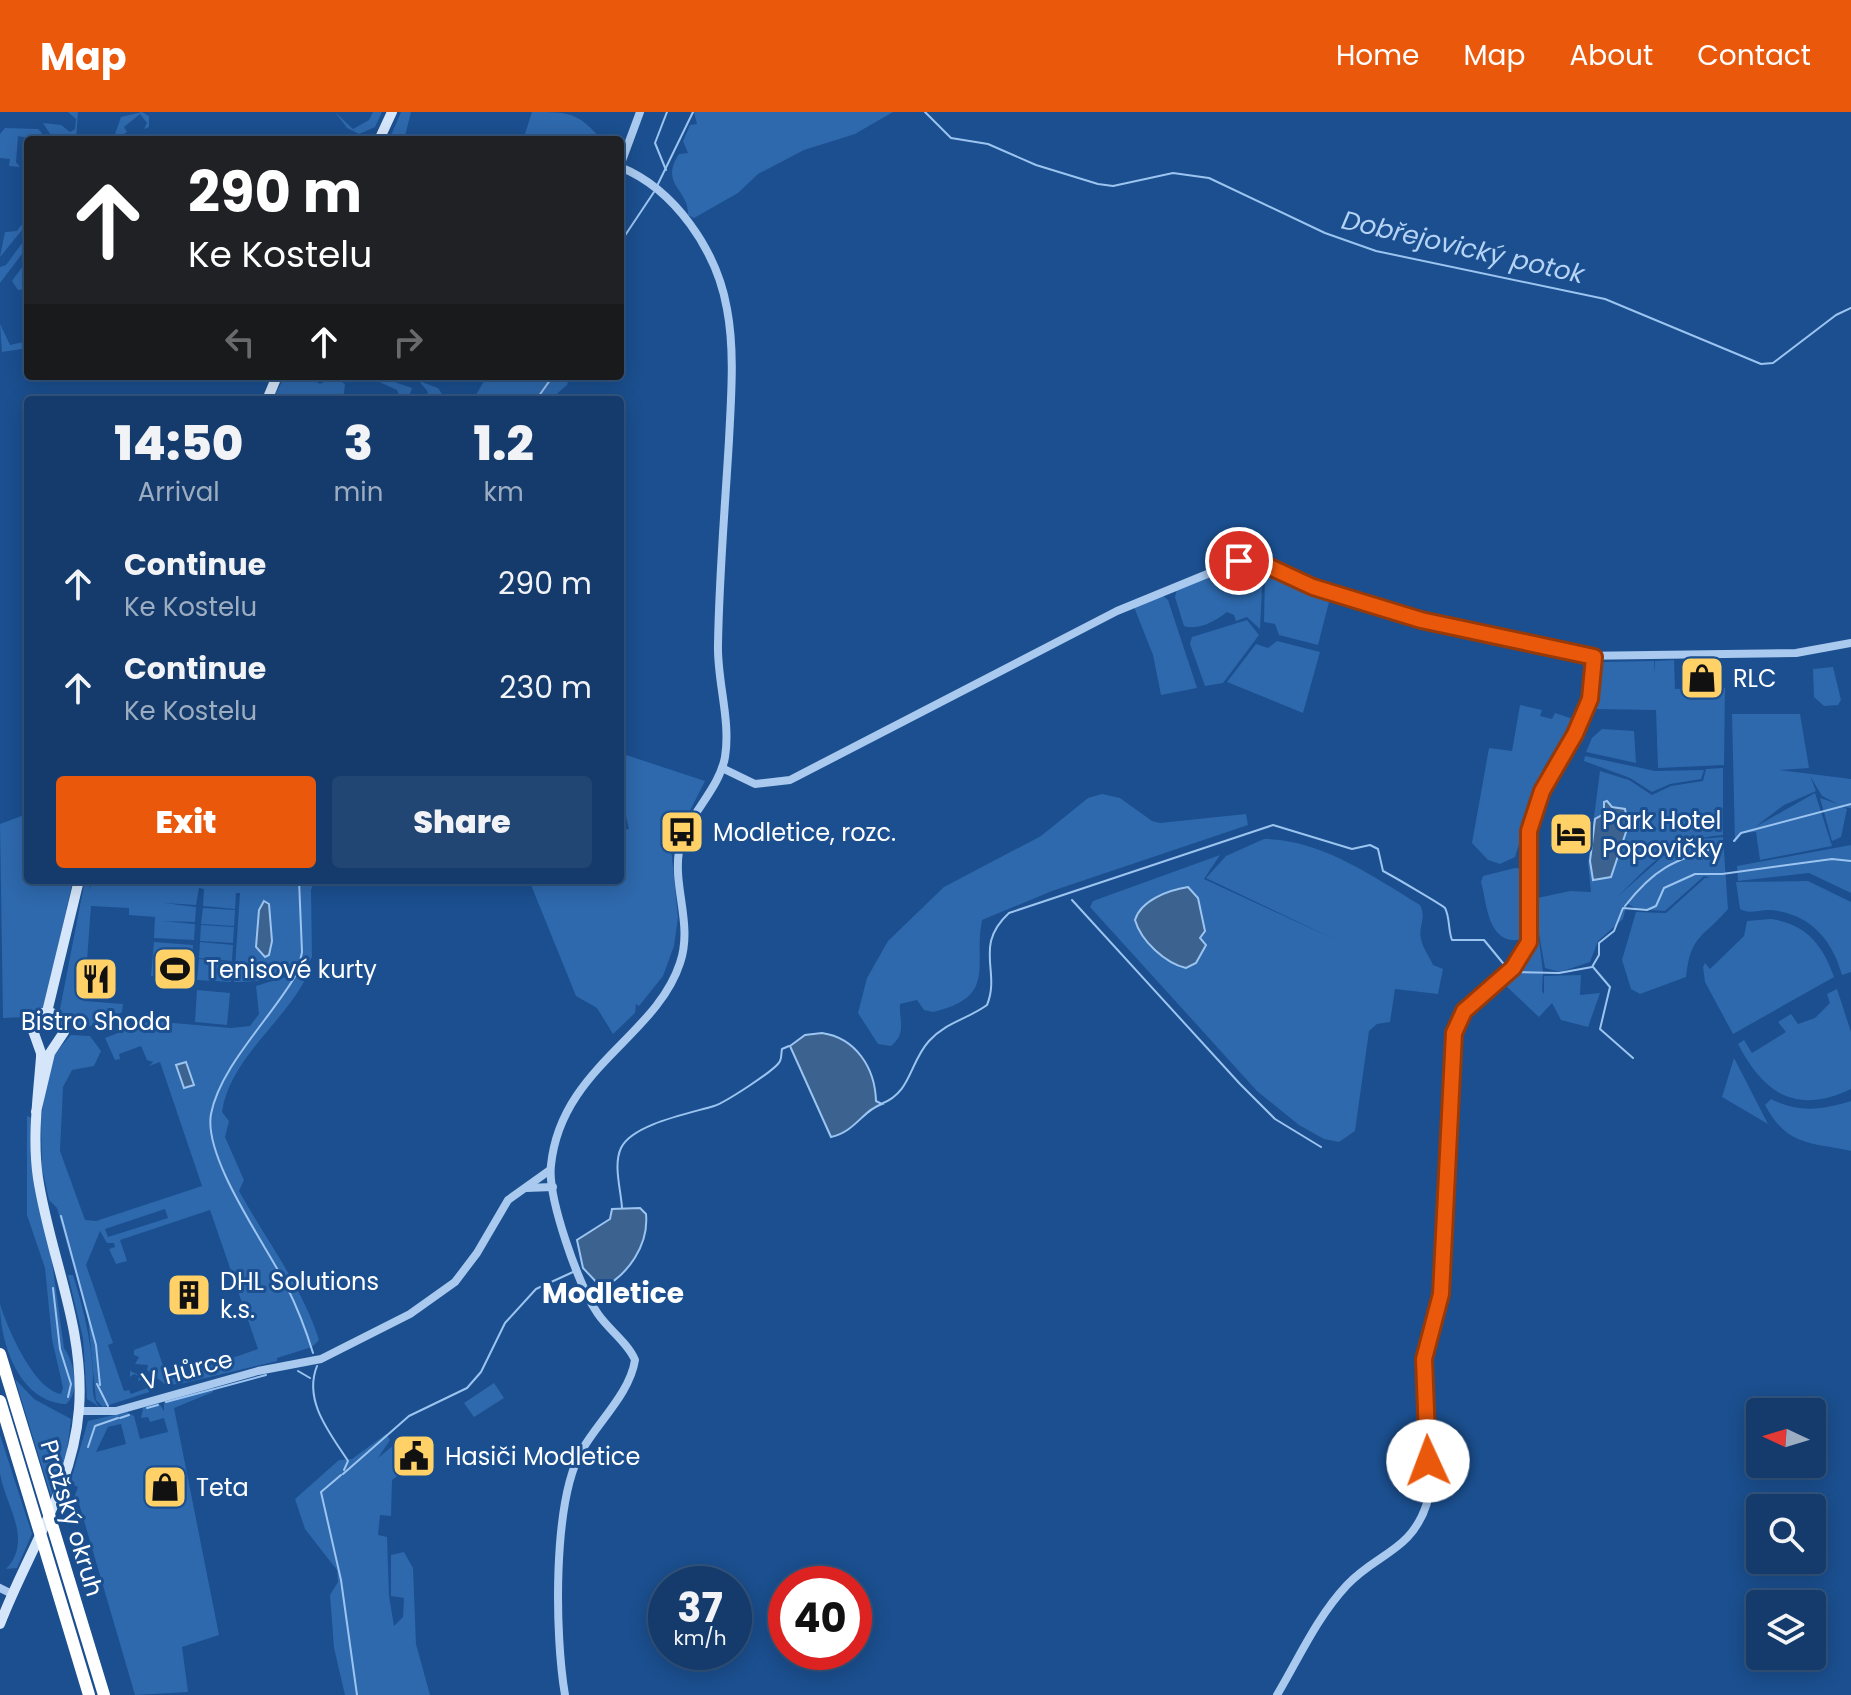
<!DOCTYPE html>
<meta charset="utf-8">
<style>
:root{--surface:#143b6b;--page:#214673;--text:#f1f3f6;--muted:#9dadc1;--line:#33557e;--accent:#ea580c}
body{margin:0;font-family:Poppins,sans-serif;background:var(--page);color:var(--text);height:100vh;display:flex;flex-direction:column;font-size:30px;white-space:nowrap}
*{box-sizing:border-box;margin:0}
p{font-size:26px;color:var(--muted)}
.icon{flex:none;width:44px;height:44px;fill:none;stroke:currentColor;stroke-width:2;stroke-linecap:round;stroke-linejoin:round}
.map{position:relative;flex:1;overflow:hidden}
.drawer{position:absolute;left:24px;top:284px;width:600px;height:488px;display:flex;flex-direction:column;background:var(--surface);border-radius:8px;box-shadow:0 4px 20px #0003,0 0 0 2px var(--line)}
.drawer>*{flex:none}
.banner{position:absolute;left:24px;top:24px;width:600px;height:244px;border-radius:8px;box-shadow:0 4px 20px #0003,0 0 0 2px var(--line);background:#202124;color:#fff;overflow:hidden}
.needle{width:52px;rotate:274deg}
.tools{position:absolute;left:1746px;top:1286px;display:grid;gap:16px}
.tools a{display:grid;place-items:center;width:80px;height:80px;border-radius:8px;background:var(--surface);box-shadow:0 4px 20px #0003,0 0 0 2px var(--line);font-size:40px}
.speed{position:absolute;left:648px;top:1454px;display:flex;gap:16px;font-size:40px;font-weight:700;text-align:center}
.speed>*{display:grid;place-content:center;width:104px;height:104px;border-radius:50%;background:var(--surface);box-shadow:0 4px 20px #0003,0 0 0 2px var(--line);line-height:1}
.speed small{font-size:20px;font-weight:400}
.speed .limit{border:12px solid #d22;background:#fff;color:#111}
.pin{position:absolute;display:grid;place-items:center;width:68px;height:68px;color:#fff;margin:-34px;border:4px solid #fff;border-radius:50%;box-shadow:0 2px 8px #0007}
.me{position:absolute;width:88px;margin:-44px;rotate:358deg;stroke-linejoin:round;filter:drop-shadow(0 0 6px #0008)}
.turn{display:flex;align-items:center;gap:28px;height:168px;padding:0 32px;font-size:36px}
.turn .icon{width:104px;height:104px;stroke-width:2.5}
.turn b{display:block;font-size:56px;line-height:68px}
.lanes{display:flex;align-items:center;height:76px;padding:0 32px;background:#0003;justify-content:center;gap:40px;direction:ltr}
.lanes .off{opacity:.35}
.eta{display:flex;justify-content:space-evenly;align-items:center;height:136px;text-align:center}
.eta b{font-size:48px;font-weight:800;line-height:56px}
.cta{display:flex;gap:16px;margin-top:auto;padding:16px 32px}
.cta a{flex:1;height:92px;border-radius:8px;background:var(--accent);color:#fff;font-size:32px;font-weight:800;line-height:92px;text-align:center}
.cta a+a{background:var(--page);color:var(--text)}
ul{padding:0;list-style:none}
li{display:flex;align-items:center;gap:24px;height:104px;padding:0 32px}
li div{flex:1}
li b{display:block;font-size:30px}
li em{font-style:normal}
header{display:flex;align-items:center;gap:48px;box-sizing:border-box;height:112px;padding:0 40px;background:var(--accent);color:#fff}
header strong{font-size:38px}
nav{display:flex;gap:44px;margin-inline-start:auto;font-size:28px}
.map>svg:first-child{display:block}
.green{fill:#2e69ad;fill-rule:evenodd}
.water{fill:#3c6290;stroke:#9cc4f0;stroke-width:2}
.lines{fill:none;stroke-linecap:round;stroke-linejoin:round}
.stream{stroke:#9cc4f0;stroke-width:2}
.tertiary{stroke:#a9c9ee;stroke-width:8}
.secondary{stroke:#d6e6fa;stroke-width:10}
.motorway{stroke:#fff;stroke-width:12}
.route-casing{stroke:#983908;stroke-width:20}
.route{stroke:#ea580c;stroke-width:14}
.labels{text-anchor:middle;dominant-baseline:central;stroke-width:6;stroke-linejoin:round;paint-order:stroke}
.poi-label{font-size:24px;fill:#fff;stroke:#1b4f8f;text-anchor:start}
.street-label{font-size:24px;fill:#fff;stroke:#1b4f8f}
.water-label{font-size:26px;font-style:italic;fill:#b5d3f5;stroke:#1b4f8f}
.quarter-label{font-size:28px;font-weight:bold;fill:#fff;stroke:#1b4f8f}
</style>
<header>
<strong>Map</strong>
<nav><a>Home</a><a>Map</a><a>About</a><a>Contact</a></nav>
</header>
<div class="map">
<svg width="1851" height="1583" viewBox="0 0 1851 1583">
<rect width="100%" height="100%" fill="#1b4f8f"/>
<g class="green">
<path d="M68 0H78L76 28H54L43 11 61 13 70 20 75 17 76 7Z"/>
<path d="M142 0 149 4V15L144 17 147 11 140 2 124 15 127 20 113 28 121 5Z"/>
<path d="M335 0 353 17 369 8 373 0H382L375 15 359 22 347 16Z"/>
<path d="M401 0H411L404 28H389Z"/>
<path d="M532 0C570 0 577 0 602 28H523Z"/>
<path d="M694 0H893L855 22 804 38 758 62 738 81 694 106 688 103C689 77 659 73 679 42L688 41 683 29 690 13 697 12Z"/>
<path d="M5 16 38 17 42 21 37 28 18 24 16 50 20 55 9 54 10 47 0 46V22Z"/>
<path d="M23 111 22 118 0 145 5 120 17 119Z"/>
<path d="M28 123V134L0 171V155L6 153Z"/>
<path d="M28 147V177L18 178 12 169Z"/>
<path d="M0 212 10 233 28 229V236L2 240Z"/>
<path d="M285 264H315V269L320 272 334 265 345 272 343 288H272Z"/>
<path d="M377 264 412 276 410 282 425 288 428 280 419 269 438 276 446 288H401L397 278 368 265Z"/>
<path d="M487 264H570L567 273 550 288H473Z"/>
<path d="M1232 455 1263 457 1260 517 1247 505 1236 509 1234 503 1227 500C1217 508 1199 519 1184 514L1175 485 1177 477Z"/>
<path d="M1265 458 1330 486 1318 533 1279 523 1275 512 1264 510Z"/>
<path d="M1162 483 1168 488 1197 576 1161 583 1153 543 1134 495Z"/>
<path d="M1247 508 1259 523 1223 571 1205 574 1190 532 1192 525Z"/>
<path d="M1277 529 1320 540 1303 601 1227 570 1256 532 1268 536Z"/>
<path d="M1674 548 1675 577 1725 576 1724 653 1658 656 1656 598 1594 597 1603 550 1654 549 1655 562V549Z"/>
<path d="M1833 555 1841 588 1838 593 1824 594 1814 585 1813 557Z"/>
<path d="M1520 593 1542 598 1540 604 1552 607 1555 601 1573 607 1543 657 1515 745 1500 752 1488 748 1472 731 1489 636 1512 639Z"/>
<path d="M1732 602H1800L1809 656 1779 658 1851 667V696L1843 695 1847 697 1841 725 1832 729 1820 686 1838 692 1822 684 1810 664 1816 679 1784 693 1755 715 1815 681 1832 734 1760 748 1756 720 1741 721 1735 731Z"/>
<path d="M1602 617 1634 619 1636 651 1586 640 1592 626Z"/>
<path d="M620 641 705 669 671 736 678 805 674 834 663 864 639 894 636 892 635 901 613 922 597 896 576 884 529 768H620V718L629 717 620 679Z"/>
<path d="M1585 644 1655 659 1704 658 1701 667 1670 672 1652 680 1630 666 1584 649Z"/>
<path d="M1723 656V723C1669 727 1653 751 1617 785L1669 739 1701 727 1723 725 1728 797C1702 827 1691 822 1686 865L1640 882 1631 877 1622 848 1636 800 1666 801 1705 766H1710L1704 764 1665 799 1636 797 1622 788 1627 791 1623 807 1598 829 1590 850 1560 860 1545 856 1533 787 1570 779 1591 780 1588 751 1600 659 1629 668 1652 683 1671 674 1703 669 1706 657Z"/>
<path d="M1102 682 1120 686 1152 709 1160 711 1246 702 1248 713 1052 779 982 808C973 854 998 885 933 900L924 898 917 888 900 892C899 908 907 921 891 934L878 932 858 901 867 866 888 829 944 775 1041 724 1088 686Z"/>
<path d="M27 702 28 768H73L44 897 26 905 3 906 0 712Z"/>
<path d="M1264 727C1320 727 1373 764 1420 793 1427 806 1418 814 1421 827 1423 837 1430 845 1433 853L1443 857 1438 882 1395 877 1390 910 1377 912 1369 919 1355 1019 1339 1030 1324 1027 1299 1013 1257 979 1090 795 1093 789 1220 743 1204 767 1336 828 1206 766 1226 744Z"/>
<path d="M1851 733V781L1809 761 1738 769 1737 754Z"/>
<path d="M1515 756 1528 757V781L1521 793 1527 817 1518 828C1487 831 1487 790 1481 770L1483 764Z"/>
<path d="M85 768H91L89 778 93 768H315L311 778 312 845C300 867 257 870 234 870L240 781H236L235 797 203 794 204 777 199 776 196 793 164 791 196 795 195 810 162 809 195 812 194 828 154 826 155 805 129 803V796L91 794 84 889 123 892 122 900 102 912 89 914V909L85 914 67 910 60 897Z"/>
<path d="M1808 769 1851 790V860L1842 863C1832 827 1810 802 1771 798 1760 797 1749 803 1740 797L1736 770Z"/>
<path d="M203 796 235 798 234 814 201 812Z"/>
<path d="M1771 807C1806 812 1823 833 1834 865L1733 922 1705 870 1703 855 1705 851 1710 857 1744 824 1747 809Z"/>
<path d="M1534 812H1537L1543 860 1542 879 1544 882V864L1581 863 1580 883 1600 881 1588 915 1561 908 1552 891 1539 905 1505 873 1528 843Z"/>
<path d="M201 813 234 815 233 831 200 829Z"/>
<path d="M154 830 193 833 192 849 159 847 192 850V870L178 869V865L151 864Z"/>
<path d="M200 830 233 833 232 849 199 846Z"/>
<path d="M199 847 231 850V870L197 868Z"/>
<path d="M302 860 308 862 301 875C277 915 229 951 222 1000L229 1009 225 1025 244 1068 239 1079C266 1128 302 1174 319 1228L312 1235 277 1246V1249L180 1272 179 1266 178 1272 166 1273 147 1258 148 1253 135 1252 139 1245 134 1243V1238L155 1230 168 1268 258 1237 210 1098 120 1128 127 1149 116 1152 109 1137 115 1135 114 1131H107L100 1119 86 1153 113 1231 108 1233 124 1279 129 1278 131 1282 147 1276 144 1267 138 1269 139 1264 134 1262 130 1265V1259L149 1267 152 1273 149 1280 103 1295 96 1288 88 1206 57 1096 49 1088 42 1056 41 1007 50 947 71 923 90 924 101 939 94 954 72 958 63 975 60 1039 85 1108 96 1109 202 1074 160 950 149 954 153 950 147 948 141 934 119 942 120 947 115 948 105 926 150 909 231 916 250 914 259 902 256 874ZM165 1097 168 1106 108 1125 105 1117Z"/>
<path d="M1837 877 1851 920V977C1796 1003 1764 982 1738 932L1744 928 1752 941 1786 920 1778 910 1791 902 1798 912 1815 906 1830 891 1827 882Z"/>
<path d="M197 878 230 881 227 913 195 910Z"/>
<path d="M1734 946 1768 1012 1722 985Z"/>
<path d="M1771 987C1799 1001 1821 998 1851 989V1039C1808 1030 1787 1034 1765 993Z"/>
<path d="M27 1004 32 1006 64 1236C74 1250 81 1280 66 1292 19 1290 0 1231 0 1192 8 1218 34 1277 61 1282L63 1276 52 1227 45 1156 27 1103Z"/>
<path d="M68 1163H73C83 1195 91 1227 93 1261 93 1274 91 1288 101 1296L87 1287 83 1226Z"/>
<path d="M15 1267 34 1287 71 1307 66 1347 51 1384Z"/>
<path d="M494 1271 504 1286 474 1305 464 1291Z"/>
<path d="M213 1274V1280L174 1296 219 1523 182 1535 188 1580 135 1583 78 1388 74 1386 78 1375 70 1371 88 1309 127 1300 134 1304 140 1327 168 1320 164 1306 150 1310 148 1305 141 1306 143 1296 158 1290 164 1299V1288ZM121 1312 126 1332 96 1340 108 1315Z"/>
<path d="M386 1322 390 1328 378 1346 405 1324 415 1335 402 1340 408 1356 392 1368 391 1404 380 1403 378 1423 387 1425 389 1484 394 1514 403 1505 404 1486 391 1484V1443L404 1440 413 1456 416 1532 430 1583H345L334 1536 330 1483 338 1470 337 1458 305 1417 295 1387 339 1348 352 1347Z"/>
<path d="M0 1323 32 1422 17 1456 6 1457C34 1427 5 1394 0 1361 0 1349 0 1335 0 1323Z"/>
</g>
<g class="water">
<path d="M1607 689 1612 695 1625 697 1628 714 1611 765 1593 768 1590 749 1595 707 1604 702V690Z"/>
<path d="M1188 775 1198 786 1205 819 1200 826 1206 833 1196 851 1186 856C1165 851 1141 829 1135 808 1141 788 1169 778 1188 775Z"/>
<path d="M264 789 269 792 272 829 269 843 265 845 256 835 259 798Z"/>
<path d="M822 921C856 926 875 956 876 989L882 992C863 998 855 1020 831 1025L790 934 805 923Z"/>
<path d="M186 950 194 973 184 976 176 953Z"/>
<path d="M640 1096 646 1102C649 1133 628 1163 602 1176L583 1156 577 1128 610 1107 612 1097Z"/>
</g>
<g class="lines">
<g class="stream">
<path d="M925 0 951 26 988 32 1036 53 1098 72 1113 74 1173 61 1209 66 1325 121 1376 139 1605 187 1761 252 1773 251 1836 203 1851 196"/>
<path d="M666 58 655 31 667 0"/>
<path d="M657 74 693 0"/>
<path d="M620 131 654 80"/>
<path d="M536 288 553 264"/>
<path d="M1734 729 1741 721 1851 692"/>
<path d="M1072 788 1240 972 1275 1007 1321 1035"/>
<path d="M1625 794C1657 753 1675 749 1723 733"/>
<path d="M1593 855 1610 875 1600 917 1633 946"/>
<path d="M298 859 302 840 299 768"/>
<path d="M1512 860 1559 861 1592 855 1599 843V831L1614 819 1623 796 1647 798 1656 794 1664 776 1695 762H1722L1832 747 1851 749"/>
<path d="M297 861C273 904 220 954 211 1002 203 1046 266 1133 286 1173 297 1195 306 1218 313 1241"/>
<path d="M881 992C912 980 909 951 929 929 946 910 968 907 987 893 1001 859 973 834 1009 801L1273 713 1352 737 1370 733 1378 737 1383 759C1391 763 1442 793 1445 796 1450 805 1448 818 1452 828H1484L1507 856"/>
<path d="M622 1096C621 1078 613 1053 621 1036 632 1012 691 1001 714 994 724 991 776 958 780 949 782 945 781 941 782 937L789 934"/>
<path d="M61 1104 96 1233 100 1273"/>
<path d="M53 1176 60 1237 71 1272 68 1285"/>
<path d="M317 1254C303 1289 330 1321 348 1349L344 1358"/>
<path d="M298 1259 310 1266"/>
<path d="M97 1272 108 1294"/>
<path d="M166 1290 266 1263"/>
<path d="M147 1296 158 1293"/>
<path d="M120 1306 129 1303"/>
<path d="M88 1335 95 1314 118 1306"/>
<path d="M343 1362 409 1304 467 1276 481 1260 505 1211 536 1177 573 1160"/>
<path d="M341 1363 321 1380 341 1468 357 1583"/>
</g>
<g class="tertiary">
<path d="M620 54 640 0"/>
<path d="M722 656 755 672 790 668 1117 499 1239 449 1259 450 1313 475 1421 508 1577 544 1796 541 1851 531"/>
<path d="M526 1076 553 1075"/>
<path d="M79 1299H116L258 1259 321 1247 410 1202 455 1170 477 1141 508 1088 550 1058"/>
<path d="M0 1476 12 1482"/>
<path d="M565 1583C555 1525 552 1390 582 1338 598 1310 630 1281 635 1248 628 1231 609 1218 598 1202 579 1175 547 1085 551 1053 561 956 656 925 680 851 693 813 673 776 679 739 685 705 719 679 725 645 731 608 717 569 718 533 719 465 725 396 729 328 731 286 735 239 727 197 717 139 675 77 620 55"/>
<path d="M1277 1583C1299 1546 1317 1505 1347 1473 1377 1441 1412 1439 1427 1391L1424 1247 1441 1182 1454 921 1464 899 1513 856 1529 830V719L1548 666 1583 606 1590 587 1594 545"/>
</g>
<g class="secondary">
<path d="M379 28 392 0"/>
<path d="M267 288 277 264"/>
<path d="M47 900 79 768"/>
<path d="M0 1512C27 1441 73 1376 79 1297 85 1216 50 1144 38 1066 32 1025 38 985 41 945V941L31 913 41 901H52L63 909 64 920 50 941 36 1000"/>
</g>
<g class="motorway">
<path d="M0 1242 104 1583"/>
<path d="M0 1289 89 1583"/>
</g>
</g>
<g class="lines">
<g class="route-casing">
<path id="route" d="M1239 449 1259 450 1313 475 1421 508 1594 545 1590 587 1575 622 1542 679 1529 719V830L1513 856 1464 899 1454 921 1441 1182 1424 1247 1428 1349"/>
</g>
<use href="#route" class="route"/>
</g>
<defs>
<g id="shop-square" transform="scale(2.3)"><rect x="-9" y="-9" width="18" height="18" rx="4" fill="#ffd166" stroke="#1b4f8f"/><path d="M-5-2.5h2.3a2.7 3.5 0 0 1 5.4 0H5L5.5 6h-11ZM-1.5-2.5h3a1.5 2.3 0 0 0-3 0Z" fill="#111"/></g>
<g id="bus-square" transform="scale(2.3)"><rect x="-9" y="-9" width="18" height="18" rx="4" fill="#ffd166" stroke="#1b4f8f"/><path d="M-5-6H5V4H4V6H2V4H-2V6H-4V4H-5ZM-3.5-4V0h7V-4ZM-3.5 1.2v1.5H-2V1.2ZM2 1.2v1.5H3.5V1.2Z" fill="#111"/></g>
<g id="hotel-square" transform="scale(2.3)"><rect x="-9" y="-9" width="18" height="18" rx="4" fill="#ffd166" stroke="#1b4f8f"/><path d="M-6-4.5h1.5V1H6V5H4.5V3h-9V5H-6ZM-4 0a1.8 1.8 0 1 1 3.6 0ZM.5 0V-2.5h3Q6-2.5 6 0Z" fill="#111"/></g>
<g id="stadium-square" transform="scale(2.3)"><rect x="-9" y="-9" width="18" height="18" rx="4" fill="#ffd166" stroke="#1b4f8f"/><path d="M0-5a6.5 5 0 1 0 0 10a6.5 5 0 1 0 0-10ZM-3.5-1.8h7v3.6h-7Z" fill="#111"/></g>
<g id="restaurant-square" transform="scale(2.3)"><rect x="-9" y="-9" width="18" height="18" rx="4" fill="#ffd166" stroke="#1b4f8f"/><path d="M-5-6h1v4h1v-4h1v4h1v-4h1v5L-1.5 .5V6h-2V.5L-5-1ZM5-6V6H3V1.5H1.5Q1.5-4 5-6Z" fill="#111"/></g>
<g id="building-square" transform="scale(2.3)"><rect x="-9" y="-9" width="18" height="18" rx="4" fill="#ffd166" stroke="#1b4f8f"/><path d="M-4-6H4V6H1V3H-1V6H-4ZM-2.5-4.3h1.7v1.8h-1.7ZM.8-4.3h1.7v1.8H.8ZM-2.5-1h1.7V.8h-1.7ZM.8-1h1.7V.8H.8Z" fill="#111"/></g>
<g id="civic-square" transform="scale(2.3)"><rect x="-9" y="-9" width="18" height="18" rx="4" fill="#ffd166" stroke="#1b4f8f"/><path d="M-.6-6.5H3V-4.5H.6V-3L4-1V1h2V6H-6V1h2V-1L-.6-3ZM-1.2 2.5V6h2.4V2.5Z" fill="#111"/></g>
</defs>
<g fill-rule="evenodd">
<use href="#shop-square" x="1702" y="566"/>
<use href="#bus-square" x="682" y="720"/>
<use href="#hotel-square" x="1571" y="722"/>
<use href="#stadium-square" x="175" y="857"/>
<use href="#restaurant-square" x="96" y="867"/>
<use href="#building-square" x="189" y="1183"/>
<use href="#civic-square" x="414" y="1344"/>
<use href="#shop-square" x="165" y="1375"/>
</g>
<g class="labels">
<g class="poi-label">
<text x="1733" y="566">RLC</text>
<text x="1602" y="708">Park Hotel<tspan x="1602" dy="28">Popovičky</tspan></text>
<text x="713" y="720">Modletice, rozc.</text>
<text x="206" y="857">Tenisové kurty</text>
<text x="96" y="909" text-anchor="middle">Bistro Shoda</text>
<text x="220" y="1169">DHL Solutions<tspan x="220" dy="28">k.s.</tspan></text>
<text x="445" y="1344">Hasiči Modletice</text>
<text x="196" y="1375">Teta</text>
</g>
<g class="street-label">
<text transform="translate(187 1258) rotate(-15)">V Hůrce</text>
<text transform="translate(72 1406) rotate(73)">Pražský okruh</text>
</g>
<g class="water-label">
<text transform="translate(1463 135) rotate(13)">Dobřejovický potok</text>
</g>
<g class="quarter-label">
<text x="613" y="1181">Modletice</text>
</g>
</g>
</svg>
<div class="tools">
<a><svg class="needle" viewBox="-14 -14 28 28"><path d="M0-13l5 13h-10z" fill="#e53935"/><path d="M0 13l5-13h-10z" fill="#9dadc1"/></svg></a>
<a><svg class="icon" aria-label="search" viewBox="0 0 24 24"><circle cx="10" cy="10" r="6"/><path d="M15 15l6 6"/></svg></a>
<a><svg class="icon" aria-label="layers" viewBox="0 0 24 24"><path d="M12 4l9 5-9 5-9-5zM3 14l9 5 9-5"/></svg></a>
</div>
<div class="speed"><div>37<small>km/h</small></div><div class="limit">40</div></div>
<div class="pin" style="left:1239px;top:449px;background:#d93025"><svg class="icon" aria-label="arrive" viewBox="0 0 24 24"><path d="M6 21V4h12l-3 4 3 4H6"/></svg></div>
<svg class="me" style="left:1428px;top:1349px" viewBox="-20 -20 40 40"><circle r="19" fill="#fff"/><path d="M0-13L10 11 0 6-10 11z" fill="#ea580c"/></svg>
<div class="banner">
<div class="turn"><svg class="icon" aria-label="ahead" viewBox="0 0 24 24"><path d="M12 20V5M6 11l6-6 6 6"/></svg><div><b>290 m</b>Ke Kostelu</div></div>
<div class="lanes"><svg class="icon off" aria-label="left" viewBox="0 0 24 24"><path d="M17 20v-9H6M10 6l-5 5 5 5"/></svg><svg class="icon" aria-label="ahead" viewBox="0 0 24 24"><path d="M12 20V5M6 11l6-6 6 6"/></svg><svg class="icon off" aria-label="right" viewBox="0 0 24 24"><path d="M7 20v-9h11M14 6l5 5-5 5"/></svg></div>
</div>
<section class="drawer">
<div class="eta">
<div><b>14:50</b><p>Arrival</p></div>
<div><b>3</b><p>min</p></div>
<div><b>1.2</b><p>km</p></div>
</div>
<ul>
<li><svg class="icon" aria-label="ahead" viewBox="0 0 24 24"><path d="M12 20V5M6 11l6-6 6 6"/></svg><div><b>Continue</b><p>Ke Kostelu</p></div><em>290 m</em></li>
<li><svg class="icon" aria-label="ahead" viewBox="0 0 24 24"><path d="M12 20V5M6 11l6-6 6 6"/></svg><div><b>Continue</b><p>Ke Kostelu</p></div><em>230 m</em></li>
</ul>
<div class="cta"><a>Exit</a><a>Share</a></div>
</section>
</div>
